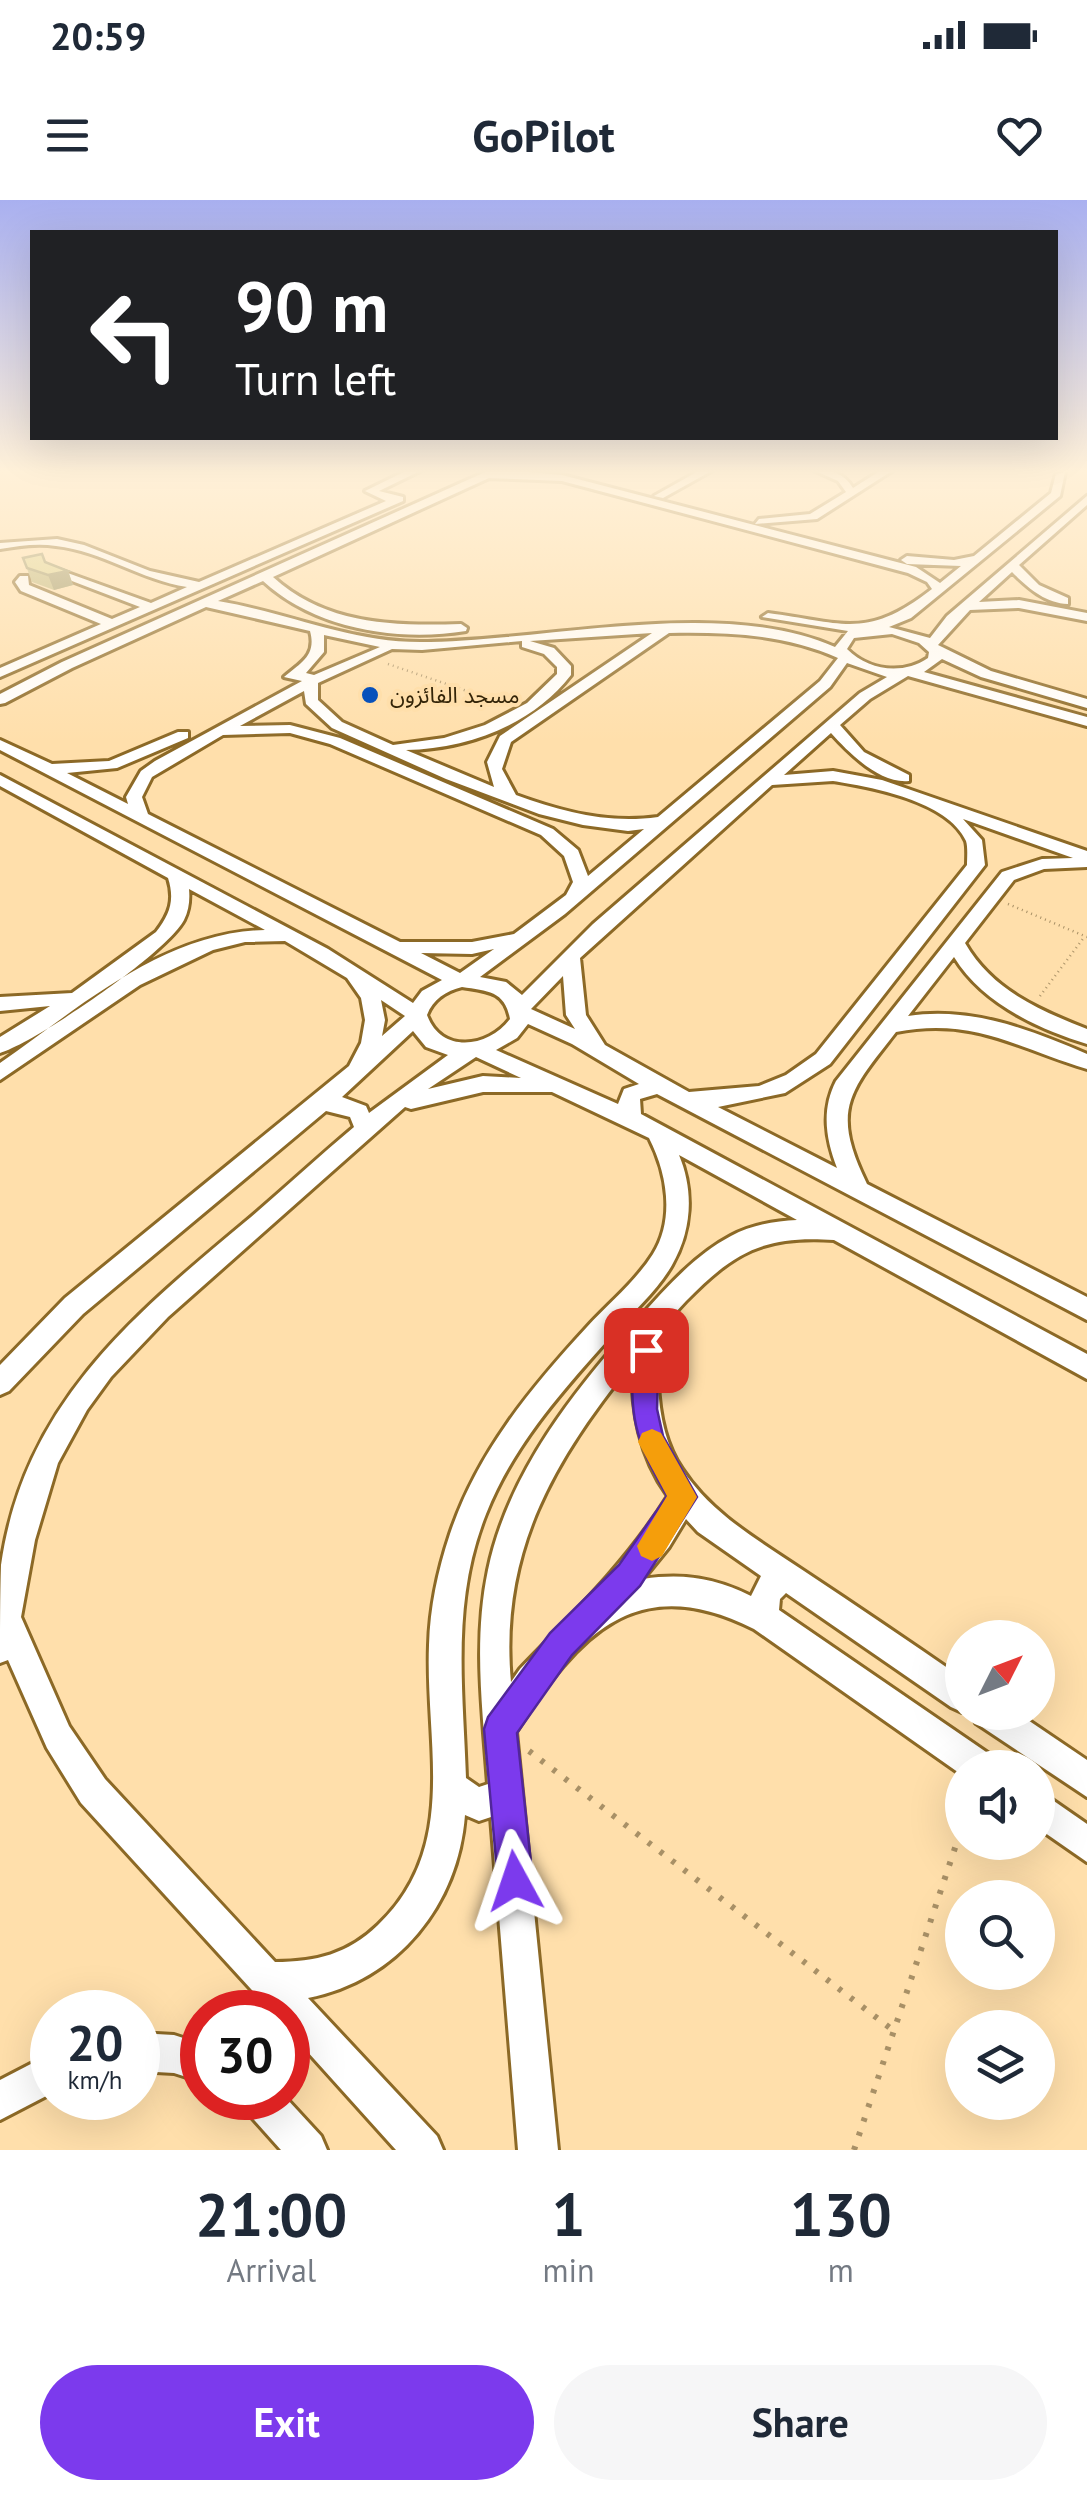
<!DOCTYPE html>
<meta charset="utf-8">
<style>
:root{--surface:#fff;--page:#f6f6f7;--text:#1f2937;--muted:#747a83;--accent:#7c3aed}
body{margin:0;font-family:"PT Sans","Noto Sans Arabic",sans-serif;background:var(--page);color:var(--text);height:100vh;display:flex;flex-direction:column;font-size:38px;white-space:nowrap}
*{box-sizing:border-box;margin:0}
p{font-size:32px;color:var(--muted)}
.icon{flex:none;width:55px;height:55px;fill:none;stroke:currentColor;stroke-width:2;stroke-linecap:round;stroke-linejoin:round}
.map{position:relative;height:1950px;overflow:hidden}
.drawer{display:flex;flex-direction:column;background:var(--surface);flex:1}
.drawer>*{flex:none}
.guide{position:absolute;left:30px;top:30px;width:1028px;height:210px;border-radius:0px;box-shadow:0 10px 40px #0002;background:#202124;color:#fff;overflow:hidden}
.needle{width:65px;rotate:48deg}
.tools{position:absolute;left:945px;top:1420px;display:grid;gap:20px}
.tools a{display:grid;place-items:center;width:110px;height:110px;border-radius:50%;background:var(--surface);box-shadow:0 10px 40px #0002;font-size:50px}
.speed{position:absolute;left:30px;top:1790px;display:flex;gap:20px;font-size:50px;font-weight:700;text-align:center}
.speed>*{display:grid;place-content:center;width:130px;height:130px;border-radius:50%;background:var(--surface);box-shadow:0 10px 40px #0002;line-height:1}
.speed small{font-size:25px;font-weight:400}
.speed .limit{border:15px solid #d22;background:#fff;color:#111}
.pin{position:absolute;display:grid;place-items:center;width:85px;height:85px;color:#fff;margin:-42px;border-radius:20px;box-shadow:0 5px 15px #0006}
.me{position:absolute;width:110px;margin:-55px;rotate:355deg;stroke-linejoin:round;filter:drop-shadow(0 0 8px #0008)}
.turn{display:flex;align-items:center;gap:35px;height:210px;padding:0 40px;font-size:45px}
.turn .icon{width:130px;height:130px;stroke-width:2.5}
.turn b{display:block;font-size:70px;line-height:85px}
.eta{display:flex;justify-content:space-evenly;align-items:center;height:170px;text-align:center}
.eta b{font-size:60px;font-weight:800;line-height:70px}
.button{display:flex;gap:20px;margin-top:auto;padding:20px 40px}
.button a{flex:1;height:115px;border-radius:60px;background:var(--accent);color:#fff;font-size:40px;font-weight:800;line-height:115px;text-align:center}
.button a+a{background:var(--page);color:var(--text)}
.status{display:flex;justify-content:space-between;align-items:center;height:70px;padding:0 50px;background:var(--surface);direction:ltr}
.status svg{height:28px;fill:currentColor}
header{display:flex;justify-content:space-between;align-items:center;height:130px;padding:0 40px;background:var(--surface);font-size:45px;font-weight:800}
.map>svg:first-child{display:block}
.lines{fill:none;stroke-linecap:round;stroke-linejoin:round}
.minor-casing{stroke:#8c6926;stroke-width:6}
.path-far1{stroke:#a89066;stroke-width:2.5;stroke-dasharray:1 4;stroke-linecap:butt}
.path{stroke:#a89066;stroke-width:6;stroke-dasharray:4 11;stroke-linecap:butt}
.minor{fill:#fff;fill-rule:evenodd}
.wall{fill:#beb475}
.shaded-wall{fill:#9b925f}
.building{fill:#ddd188;stroke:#9b925f;stroke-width:2.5}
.route{fill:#7c3aed;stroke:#51269a;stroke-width:2.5}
.slow{fill:#f59e0b}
.poi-dot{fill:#0851bb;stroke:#ffdfab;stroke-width:4}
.labels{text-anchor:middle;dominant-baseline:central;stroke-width:8;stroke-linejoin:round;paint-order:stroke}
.far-poi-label{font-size:22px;fill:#332408;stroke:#ffdfab;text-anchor:start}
</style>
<div class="status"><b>20:59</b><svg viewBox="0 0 49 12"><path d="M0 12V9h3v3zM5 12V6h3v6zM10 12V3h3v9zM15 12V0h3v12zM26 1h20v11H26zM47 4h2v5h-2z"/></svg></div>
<header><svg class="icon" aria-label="menu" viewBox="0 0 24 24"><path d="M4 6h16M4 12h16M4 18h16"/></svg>GoPilot<svg class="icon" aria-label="heart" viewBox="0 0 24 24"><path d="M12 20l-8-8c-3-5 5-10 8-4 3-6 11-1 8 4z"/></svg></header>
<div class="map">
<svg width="1087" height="1950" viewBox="0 0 1087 1950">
<rect width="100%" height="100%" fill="#ffdfab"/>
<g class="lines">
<g class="minor-casing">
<g id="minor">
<path d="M410 269H424L379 291 403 297V301L0 477V468L101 424 21 391 15 382 20 376H28L29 385 112 419 140 407 51 373V367L151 403 187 387C141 380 102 351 56 346 37 343 19 346 0 349V343L57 339 84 345 150 371 199 382 386 301 365 291Z"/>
<path d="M492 269 562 275 916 367 940 383 961 366 907 364 901 360 907 356 954 360 974 356 1051 293 1056 274 1065 272 1060 296 911 418 889 427 930 438 947 416 1087 296V305L1019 365 1039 385 1068 398V404C1045 403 1028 388 1012 372L979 402 1019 400 1087 413V421L1019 408 970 410 938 445 991 471 1087 499V508L981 477 942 459 924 472 1087 517V526L908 476 870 499 840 525 864 552 909 575V581C880 584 850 554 831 533L784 575 833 571 882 580 1087 651V667L1044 669 1014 680 965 743C992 790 1039 810 1087 829V844C1038 829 982 803 954 757L908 816C971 806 1031 830 1087 854V869C1017 848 974 817 896 832 850 891 830 909 867 984L1087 1097V1120L657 894 640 899 641 914 1087 1154V1179L834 1040C764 1035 734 1052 686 1101 655 1134 657 1137 658 1182 659 1213 665 1244 682 1269 712 1315 760 1341 804 1371 857 1406 910 1442 962 1478V1512L951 1507 786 1393 780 1399 779 1410 992 1556 996 1568H962V1575L754 1429C636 1370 578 1434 516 1532L558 1950H518L491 1617 479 1621 465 1615C458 1705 398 1780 308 1798L437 1936 443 1950H396L288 1830V1812H272L81 1603 47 1548 8 1460 0 1463C0 1431 0 1396 1 1365 24 1206 130 1118 245 1022 282 991 317 958 354 927L350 917 326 911 83 1114 9 1191 0 1195V1165L65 1098 349 866 361 843 365 820 361 798 347 778 285 741 245 742 213 750 140 785 0 880V863C79 808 164 732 265 730L189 689C190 700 189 710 184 720 167 753 36 842 0 853V837L50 806 0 811V797L72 793 156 732C170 714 175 700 168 678L0 586V575L328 749 413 803 422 791 442 780 0 550V540L52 564 109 561 178 532H188V538L117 568 67 573 128 604 126 597 141 571 155 561 302 481 284 477C300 463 317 456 310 431L206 407 72 468 5 503 0 504V494L62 462ZM489 278 562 281 908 373 927 382 932 389C867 440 844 423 768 413L762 417 848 431 835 447C719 396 544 442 420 442 350 442 286 412 218 401L263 381C315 429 397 442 466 431L467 428 461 424C393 426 326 425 273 377ZM652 433 500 536 487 562 494 587 406 550C468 549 532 525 571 475V466L554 448 530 441ZM669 433C727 432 784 434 838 458L820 481 658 617C608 624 563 612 516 595L502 569 511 542ZM892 434 919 443 929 452 928 458C903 475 869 471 847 449L854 438ZM324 435 380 447 314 475 306 473 324 452ZM522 441V447L544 454 557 467V474L527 503 485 525 444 538 393 545 342 522 318 500V483L392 449 422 450ZM847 463 887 477 860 493 593 724 522 795 506 782 480 777 565 714 830 487ZM304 491 306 504 332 528 446 579 539 614 583 625 628 631 644 629 588 676 578 650 553 629 340 538 290 525 240 526ZM290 533 330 544 541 635 564 656 573 682 566 695 514 734 472 742H400L148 614 142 597 152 577 223 535ZM833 581C871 587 948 601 966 641 968 647 967 658 967 665L816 854 786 875 759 886 689 892 605 845 586 815 580 758 772 585ZM963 619 1073 658 1042 659 1002 672 836 881C821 910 826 939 837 968L718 907 785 893 830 864 985 665 982 640ZM494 749 460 773 421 753 472 754ZM563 776 566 815 575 829 531 809ZM462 787C488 791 505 791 510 819 488 848 441 854 427 815 433 799 446 791 462 787ZM381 800 405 816 382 836 385 820ZM528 824 572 844 639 884 624 889 618 904 496 850 517 838ZM413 831 426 847 448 855 369 913 366 906 342 897ZM476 857 521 878 483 876 428 889ZM483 892H552L649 938C667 973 675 1019 653 1054 636 1081 608 1104 587 1127 530 1189 477 1253 450 1334 438 1370 430 1407 429 1445 425 1545 460 1647 378 1725 348 1754 316 1762 275 1762L105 1579 69 1526 21 1417 35 1340 58 1263 87 1210 111 1177 168 1117 405 907 411 909ZM679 955 797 1020C775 1021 751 1025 731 1036 695 1055 666 1088 640 1117 575 1189 508 1273 488 1370 473 1441 483 1513 488 1584L479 1587 466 1578C463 1487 451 1401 486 1314 513 1245 564 1189 613 1134 632 1113 658 1090 672 1065 692 1030 694 991 679 955ZM632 1163C632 1211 639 1256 668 1296 627 1362 573 1414 520 1469L511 1482C499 1352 554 1260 632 1163ZM686 1319 698 1332 761 1376 751 1396C715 1378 683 1373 643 1379L669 1347Z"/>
<path d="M702 269H715L663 298 654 296Z"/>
<path d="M811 269C829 269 843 272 853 288L883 269H895L817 319 755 324 759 319 810 314 846 292 838 281Z"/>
<path d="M971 1512H1016L1087 1560V1597L976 1523Z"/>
<path d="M1038 1590 1087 1624V1662L1038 1628Z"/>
<path d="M138 1833 174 1835 202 1844V1882L174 1873 138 1871Z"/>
<path d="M52 1853V1893L0 1920V1880Z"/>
<path d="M242 1898H286L321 1936 327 1950H281L247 1912Z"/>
</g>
</g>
<g class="path-far1">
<path d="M388 464 502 503"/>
<path d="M1008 704 1087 737"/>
<path d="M1040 796 1085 736"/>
</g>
<g class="path">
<path d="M529 1551 894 1831"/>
<path d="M854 1950 962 1627"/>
</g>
<use href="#minor" class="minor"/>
</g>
<path class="wall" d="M23 358 68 371 73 385 54 390 32 382Z"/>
<path class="shaded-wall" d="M68 371 73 385 54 390 48 375Z"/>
<path class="building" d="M42 354 45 362 68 371 48 375 27 368 23 358Z"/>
<linearGradient id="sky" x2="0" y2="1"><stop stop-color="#a9b0f0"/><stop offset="0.5" stop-color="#fff1d9"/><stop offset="1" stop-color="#fff1d9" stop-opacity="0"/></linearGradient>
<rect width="1087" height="542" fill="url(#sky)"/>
<path class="route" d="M646 1138 655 1141 659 1150 657 1209 663 1236 697 1297 640 1386 572 1455 517 1533 533 1681 528 1693 515 1699 503 1693 498 1681 484 1529 488 1517 550 1433 619 1365 667 1296C633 1235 630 1219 633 1150L637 1141Z"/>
<path class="slow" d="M652 1229 661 1233 697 1297 662 1356 652 1361 641 1356 637 1346 667 1296 638 1242 642 1233Z"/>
<circle class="poi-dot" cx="370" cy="495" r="10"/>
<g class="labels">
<g class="far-poi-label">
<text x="390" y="495">مسجد الفائزون</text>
</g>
</g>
</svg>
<div class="tools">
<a><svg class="needle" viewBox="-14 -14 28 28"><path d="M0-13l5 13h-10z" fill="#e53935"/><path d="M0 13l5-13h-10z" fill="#747a83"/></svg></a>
<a><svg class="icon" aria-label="sound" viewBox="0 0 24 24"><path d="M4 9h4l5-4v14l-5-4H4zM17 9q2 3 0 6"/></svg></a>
<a><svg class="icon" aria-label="search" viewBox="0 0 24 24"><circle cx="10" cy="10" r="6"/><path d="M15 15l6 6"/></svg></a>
<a><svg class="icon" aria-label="layers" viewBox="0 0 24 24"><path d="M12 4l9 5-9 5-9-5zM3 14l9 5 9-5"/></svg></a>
</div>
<div class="speed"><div>20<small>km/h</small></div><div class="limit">30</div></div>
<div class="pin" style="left:646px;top:1150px;background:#d93025"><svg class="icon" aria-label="arrive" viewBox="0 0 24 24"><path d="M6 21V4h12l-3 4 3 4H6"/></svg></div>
<svg class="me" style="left:515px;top:1681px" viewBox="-20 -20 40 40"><path d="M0-17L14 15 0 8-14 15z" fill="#7c3aed" stroke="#fff" stroke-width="4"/></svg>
<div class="guide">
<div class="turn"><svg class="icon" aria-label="left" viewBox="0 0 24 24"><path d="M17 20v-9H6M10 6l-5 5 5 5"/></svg><div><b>90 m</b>Turn left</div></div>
</div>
</div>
<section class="drawer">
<div class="eta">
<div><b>21:00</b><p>Arrival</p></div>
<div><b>1</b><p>min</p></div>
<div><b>130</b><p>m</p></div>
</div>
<div class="button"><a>Exit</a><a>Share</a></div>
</section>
